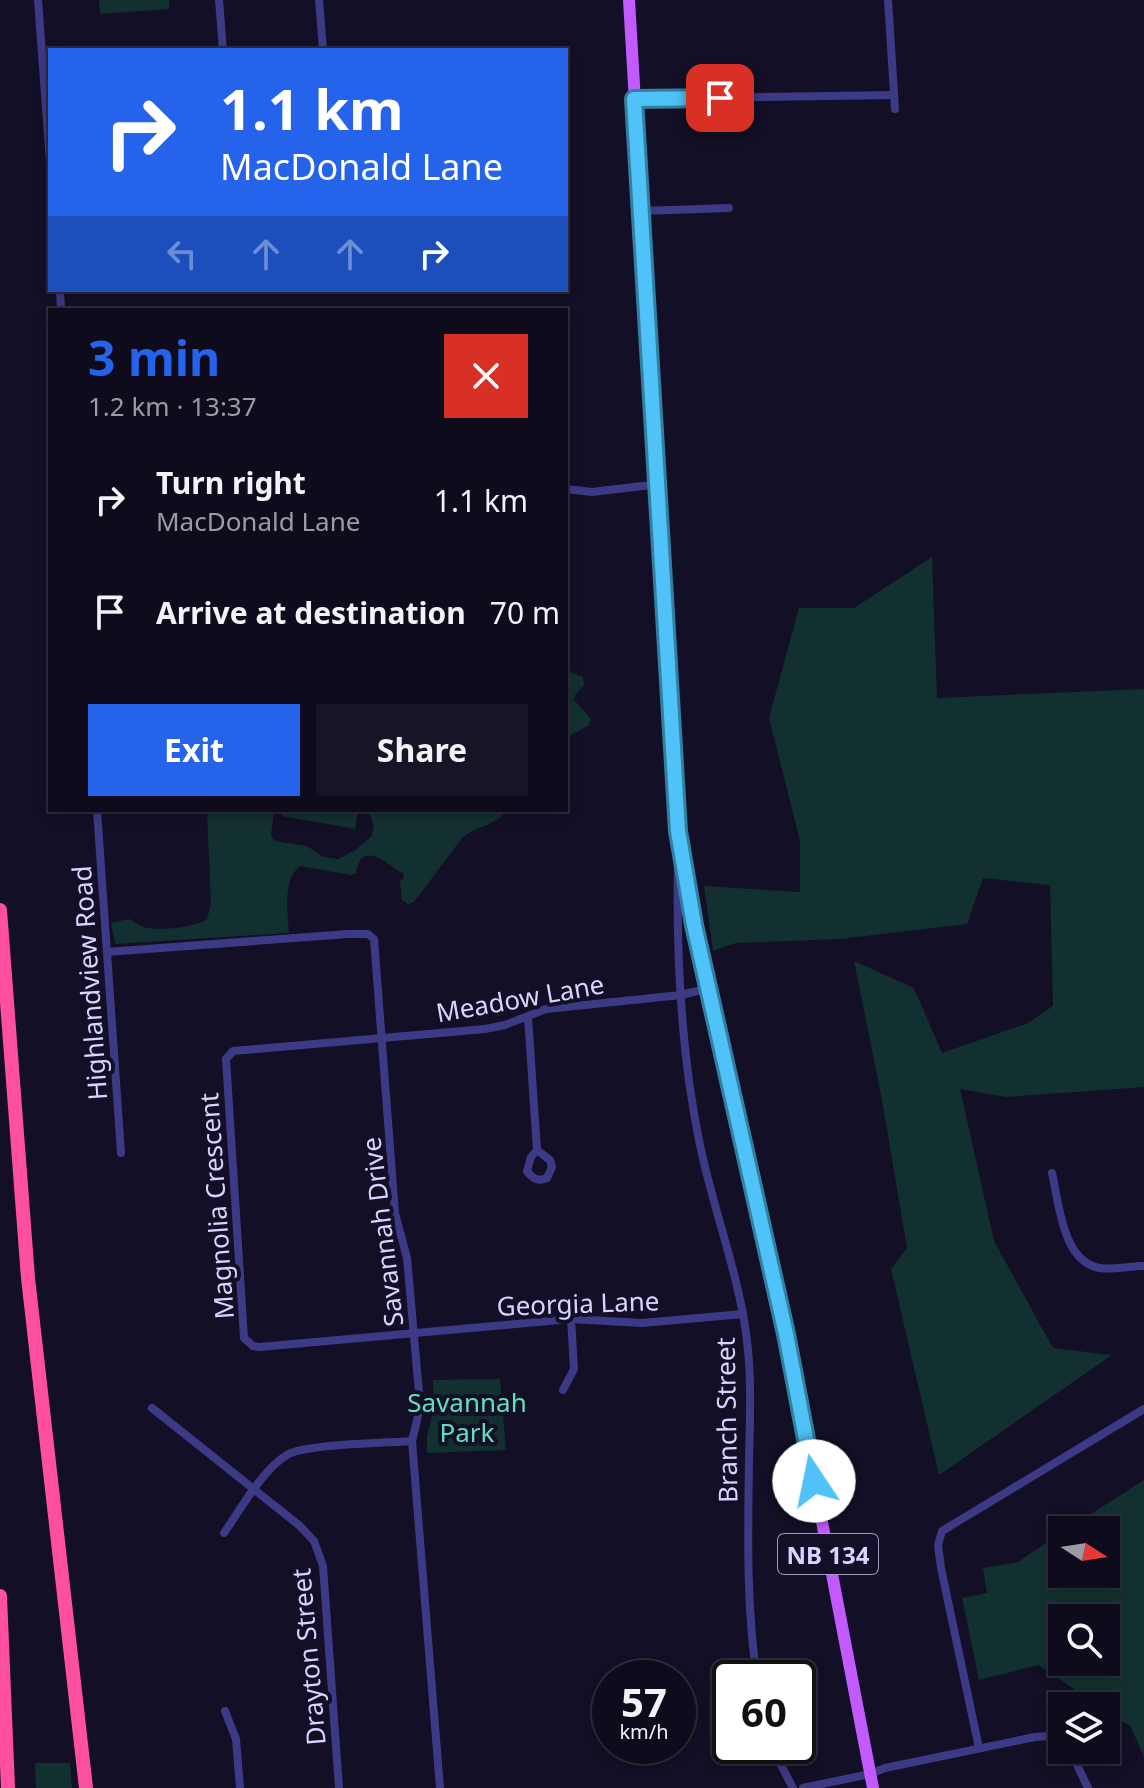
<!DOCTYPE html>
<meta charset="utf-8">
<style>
:root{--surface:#0e0b1c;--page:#171425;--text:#f1f3f6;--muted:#9b9ba3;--line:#2e2b3b;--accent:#2563eb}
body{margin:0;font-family:"Noto Sans",sans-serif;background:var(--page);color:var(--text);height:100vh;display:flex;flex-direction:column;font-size:30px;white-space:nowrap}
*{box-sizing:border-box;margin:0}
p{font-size:26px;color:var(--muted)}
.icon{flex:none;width:44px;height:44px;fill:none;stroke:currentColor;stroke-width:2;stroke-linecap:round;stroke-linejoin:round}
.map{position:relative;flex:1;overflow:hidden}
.panel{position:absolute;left:48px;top:308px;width:520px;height:504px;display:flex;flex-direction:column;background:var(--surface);border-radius:0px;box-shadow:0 4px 12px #0003,0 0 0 2px var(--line)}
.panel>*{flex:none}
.top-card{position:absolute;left:48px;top:48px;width:520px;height:244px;border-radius:0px;box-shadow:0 4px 12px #0003,0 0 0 2px var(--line);background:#2563eb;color:#fff;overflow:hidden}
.needle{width:52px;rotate:102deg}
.controls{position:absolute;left:1048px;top:1516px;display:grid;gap:16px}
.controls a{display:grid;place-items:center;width:72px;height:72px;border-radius:0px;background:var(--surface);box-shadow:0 4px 12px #0003,0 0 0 2px var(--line);font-size:40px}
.speed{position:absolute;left:592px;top:1660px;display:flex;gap:16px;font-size:40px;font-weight:700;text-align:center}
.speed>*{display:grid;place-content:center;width:104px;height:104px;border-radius:50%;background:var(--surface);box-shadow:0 4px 12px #0003,0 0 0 2px var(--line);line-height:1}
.speed small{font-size:20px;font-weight:400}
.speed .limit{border:4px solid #111;border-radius:12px;background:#fff;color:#111}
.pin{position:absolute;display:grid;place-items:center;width:68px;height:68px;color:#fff;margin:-34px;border-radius:16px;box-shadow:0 4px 12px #0006}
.me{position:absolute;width:88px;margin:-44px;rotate:349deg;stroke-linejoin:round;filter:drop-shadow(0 0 6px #0008)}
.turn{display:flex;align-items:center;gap:28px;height:168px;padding:0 40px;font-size:36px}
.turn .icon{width:104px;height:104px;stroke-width:2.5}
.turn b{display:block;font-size:56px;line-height:68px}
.lanes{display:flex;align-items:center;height:76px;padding:0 40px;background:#0003;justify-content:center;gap:40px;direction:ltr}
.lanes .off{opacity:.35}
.round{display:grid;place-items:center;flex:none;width:84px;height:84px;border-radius:0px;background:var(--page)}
.summary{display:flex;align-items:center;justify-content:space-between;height:136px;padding:0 40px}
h1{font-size:48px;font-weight:700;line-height:60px;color:var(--accent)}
.action{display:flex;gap:16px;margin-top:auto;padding:16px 40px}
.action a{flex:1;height:92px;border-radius:0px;background:var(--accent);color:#fff;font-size:32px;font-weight:700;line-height:92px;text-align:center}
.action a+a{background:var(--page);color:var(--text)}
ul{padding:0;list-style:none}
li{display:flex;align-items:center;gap:24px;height:112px;padding:0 40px}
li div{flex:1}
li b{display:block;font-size:30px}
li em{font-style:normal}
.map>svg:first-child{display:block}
.green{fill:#12302f;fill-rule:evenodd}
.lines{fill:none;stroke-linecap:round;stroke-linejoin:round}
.street{stroke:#3d3a85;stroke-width:8}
.primary{stroke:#c25bff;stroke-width:12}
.highway{stroke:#ff4fa3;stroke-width:14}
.route-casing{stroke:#337fa1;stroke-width:20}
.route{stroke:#4fc3f7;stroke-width:14}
.labels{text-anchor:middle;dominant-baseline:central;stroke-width:8;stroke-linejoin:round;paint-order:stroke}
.shield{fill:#130f26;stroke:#9e99be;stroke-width:2}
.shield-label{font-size:24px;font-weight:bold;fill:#d9d4ff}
.street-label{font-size:26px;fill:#d9d4ff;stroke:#130f26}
.park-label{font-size:26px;fill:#5fe0c0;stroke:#130f26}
</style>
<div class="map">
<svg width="1144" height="1788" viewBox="0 0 1144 1788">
<rect width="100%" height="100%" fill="#130f26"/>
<g class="green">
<path d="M99 0H169V9L100 14Z"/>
<path d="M932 557 937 698 1144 689V1087L1006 1097 960 1089 994 1241 1053 1348 1112 1355 939 1475 891 1269 907 1248 882 1100 854 961 914 988 942 1053 1028 1023 1053 1006 1050 885 983 878 967 924 840 939 736 943 713 951 704 886 800 892V841L769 718 799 608H854Z"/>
<path d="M566 670 583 677 584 685 575 695 574 700 591 719 588 726 566 737Z"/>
<path d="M207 810H274L271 835 275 841 307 846 323 857 338 859 354 851 371 837 374 826 368 810H508C492 828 477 825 462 838L414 902 408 904 402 900 400 881 404 878 403 873C390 868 362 836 356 873L351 875 300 866C282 880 288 913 289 933L115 944 111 923 129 919C135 922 141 927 147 928 164 930 193 928 207 919L211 904Z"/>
<path d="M283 810H358L355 829 282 816Z"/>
<path d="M500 1379 506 1450 427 1453V1436L434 1409 433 1380Z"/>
<path d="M1144 1480V1757L1131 1727 1106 1711V1706H1099L1039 1665 979 1680 962 1598 987 1593 983 1568 1018 1562 1062 1532V1574H1106V1530H1066ZM1106 1618V1662H1062V1618Z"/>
<path d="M35 1763H70L72 1788H36Z"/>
</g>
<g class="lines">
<g class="street">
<path d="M38 0 50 162"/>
<path d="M219 0 223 50"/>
<path d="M319 0 323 50"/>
<path d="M888 0 895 109"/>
<path d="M634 99 894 95"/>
<path d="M641 211 729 208"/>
<path d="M60 290 61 310"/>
<path d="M566 489 592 492 659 484"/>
<path d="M97 810 121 1153"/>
<path d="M678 855C676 951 680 1050 700 1145 713 1208 737 1269 746 1333 752 1375 750 1418 749 1460 748 1533 746 1606 757 1678"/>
<path d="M107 952 348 934H368L374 939 395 1213 407 1258 419 1392 418 1416 412 1441 440 1788"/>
<path d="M710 988 681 995 546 1009 505 1025 485 1029 233 1051 226 1059 244 1338 253 1346 260 1347 571 1319 642 1323 743 1314"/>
<path d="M528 1017 537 1150 531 1157 527 1171C533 1179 538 1182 547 1178L552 1167 550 1160 537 1150"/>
<path d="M1052 1173C1059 1202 1062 1262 1100 1268 1114 1270 1130 1266 1144 1266"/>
<path d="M563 1390 574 1369 571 1319"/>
<path d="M152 1408 300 1526 314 1541 323 1566 339 1788"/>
<path d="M224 1533C240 1510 263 1469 287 1455 304 1444 387 1443 412 1441"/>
<path d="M225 1711 236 1739 240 1788"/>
<path d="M771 1746 793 1788"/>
<path d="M979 1748 941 1568 938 1545 942 1531 1144 1409"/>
<path d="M1070 1750 1088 1788"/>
<path d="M803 1788 870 1774 885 1768 1035 1737 1050 1736 1062 1741"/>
</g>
<path class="primary" d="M629 0 678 831 694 925 786 1334 873 1788"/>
<g class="highway">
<path d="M0 910 28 1278 86 1788"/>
<path d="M0 1596 8 1788"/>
</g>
</g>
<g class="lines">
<g class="route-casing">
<path id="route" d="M720 98 634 99 678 831 694 925 786 1334 814 1481"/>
</g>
<use href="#route" class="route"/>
</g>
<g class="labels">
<rect class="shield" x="778" y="1534" width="100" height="40" rx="6"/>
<g class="shield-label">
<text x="828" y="1554">NB 134</text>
</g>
<g class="street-label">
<text transform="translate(89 983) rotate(-94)">Highlandview Road</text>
<text transform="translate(520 998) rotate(-10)">Meadow Lane</text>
<text transform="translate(216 1206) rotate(-94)">Magnolia Crescent</text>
<text transform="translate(382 1232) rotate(-97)">Savannah Drive</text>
<text transform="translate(578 1303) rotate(-2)">Georgia Lane</text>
<text transform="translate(726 1420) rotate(-91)">Branch Street</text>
<text transform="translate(308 1657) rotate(-95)">Drayton Street</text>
</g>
<g class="park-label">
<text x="467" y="1402">Savannah<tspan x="467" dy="30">Park</tspan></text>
</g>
</g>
</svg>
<div class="controls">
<a><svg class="needle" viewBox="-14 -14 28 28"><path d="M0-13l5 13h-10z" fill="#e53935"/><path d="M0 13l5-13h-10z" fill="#9b9ba3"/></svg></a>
<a><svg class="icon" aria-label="search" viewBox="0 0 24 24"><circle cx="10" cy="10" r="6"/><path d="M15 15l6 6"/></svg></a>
<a><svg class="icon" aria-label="layers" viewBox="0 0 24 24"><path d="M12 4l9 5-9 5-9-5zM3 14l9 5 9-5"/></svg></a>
</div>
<div class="speed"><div>57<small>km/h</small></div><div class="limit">60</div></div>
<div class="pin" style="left:720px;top:98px;background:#d93025"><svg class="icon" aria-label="arrive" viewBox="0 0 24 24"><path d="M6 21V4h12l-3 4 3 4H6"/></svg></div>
<svg class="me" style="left:814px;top:1481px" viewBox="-20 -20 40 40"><circle r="19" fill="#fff"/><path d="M0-13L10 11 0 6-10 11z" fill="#4fc3f7"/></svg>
<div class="top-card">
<div class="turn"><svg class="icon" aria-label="right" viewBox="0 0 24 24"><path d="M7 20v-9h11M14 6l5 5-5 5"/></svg><div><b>1.1 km</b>MacDonald Lane</div></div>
<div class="lanes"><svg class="icon off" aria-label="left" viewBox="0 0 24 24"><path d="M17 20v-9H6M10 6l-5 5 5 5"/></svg><svg class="icon off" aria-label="ahead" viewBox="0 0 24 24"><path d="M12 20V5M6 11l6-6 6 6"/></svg><svg class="icon off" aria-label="ahead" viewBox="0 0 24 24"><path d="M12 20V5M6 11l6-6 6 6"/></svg><svg class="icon" aria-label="right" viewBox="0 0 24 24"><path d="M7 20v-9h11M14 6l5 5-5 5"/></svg></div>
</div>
<section class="panel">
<div class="summary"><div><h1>3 min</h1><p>1.2 km · 13:37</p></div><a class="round" style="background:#d93025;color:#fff"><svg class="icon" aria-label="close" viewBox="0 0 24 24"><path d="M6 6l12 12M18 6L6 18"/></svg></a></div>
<ul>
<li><svg class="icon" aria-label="right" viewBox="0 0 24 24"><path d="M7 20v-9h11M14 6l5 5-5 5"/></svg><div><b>Turn right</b><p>MacDonald Lane</p></div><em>1.1 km</em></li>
<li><svg class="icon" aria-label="arrive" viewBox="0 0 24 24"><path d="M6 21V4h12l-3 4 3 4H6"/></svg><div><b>Arrive at destination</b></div><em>70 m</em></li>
</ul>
<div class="action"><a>Exit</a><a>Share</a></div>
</section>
</div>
